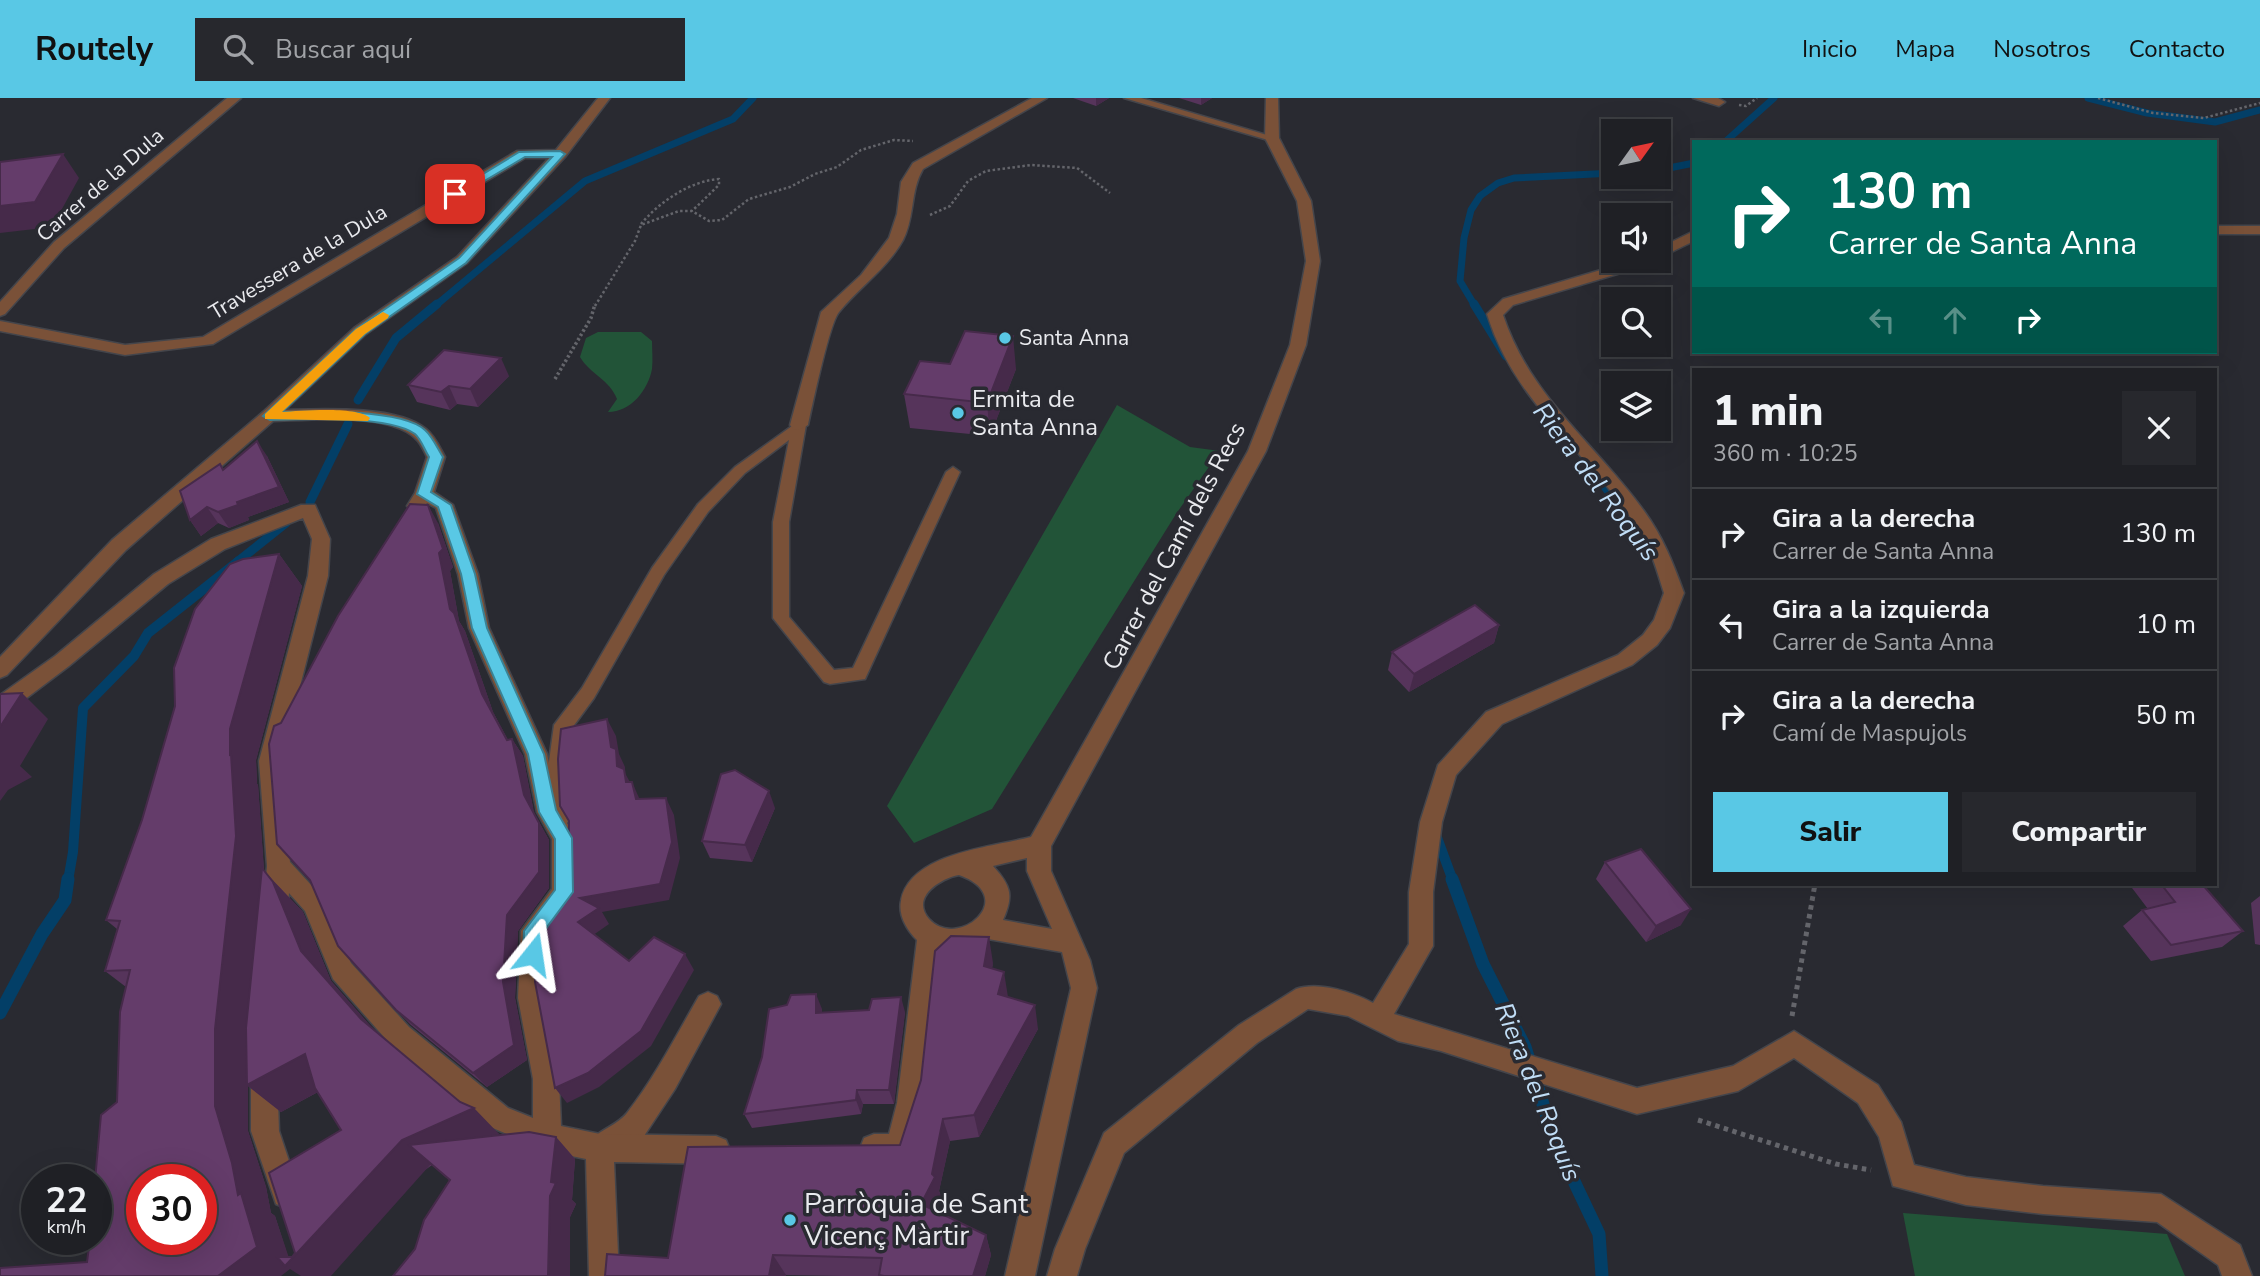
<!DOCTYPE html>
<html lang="es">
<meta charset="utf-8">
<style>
:root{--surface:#1f2025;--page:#27282d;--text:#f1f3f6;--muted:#a1a3a7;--line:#3c3e42;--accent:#59c8e5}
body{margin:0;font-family:"Nunito Sans",sans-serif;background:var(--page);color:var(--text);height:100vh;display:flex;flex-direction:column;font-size:26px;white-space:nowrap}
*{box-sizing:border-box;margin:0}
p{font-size:23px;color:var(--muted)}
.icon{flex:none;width:38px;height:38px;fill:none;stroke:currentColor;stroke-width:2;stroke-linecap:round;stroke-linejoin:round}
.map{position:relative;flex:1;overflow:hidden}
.side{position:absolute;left:1692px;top:270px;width:525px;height:518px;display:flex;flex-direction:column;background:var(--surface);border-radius:0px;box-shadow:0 7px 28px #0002,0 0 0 2px var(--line)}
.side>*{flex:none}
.banner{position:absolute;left:1692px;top:42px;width:525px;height:214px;border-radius:0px;box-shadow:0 7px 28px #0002,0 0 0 2px var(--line);background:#00695c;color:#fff;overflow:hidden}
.needle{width:46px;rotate:57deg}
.controls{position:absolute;left:1601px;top:21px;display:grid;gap:14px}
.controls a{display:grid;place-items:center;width:70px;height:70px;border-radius:0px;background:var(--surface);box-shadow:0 7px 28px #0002,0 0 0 2px var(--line);font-size:35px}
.speed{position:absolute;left:21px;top:1066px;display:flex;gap:14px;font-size:35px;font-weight:700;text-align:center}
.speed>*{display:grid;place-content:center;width:91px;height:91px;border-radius:50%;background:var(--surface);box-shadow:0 7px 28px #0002,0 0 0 2px var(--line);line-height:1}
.speed small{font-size:18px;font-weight:400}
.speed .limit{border:10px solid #d22;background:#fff;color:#111}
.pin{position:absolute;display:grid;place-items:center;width:60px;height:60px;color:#fff;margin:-30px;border-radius:14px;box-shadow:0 4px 10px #0006}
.me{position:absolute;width:77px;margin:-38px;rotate:15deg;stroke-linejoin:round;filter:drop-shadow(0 0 5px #0008)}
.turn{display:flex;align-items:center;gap:24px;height:147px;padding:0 21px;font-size:32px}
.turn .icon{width:91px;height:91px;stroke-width:2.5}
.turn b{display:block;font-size:49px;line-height:60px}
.lanes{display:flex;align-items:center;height:66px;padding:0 21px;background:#0003;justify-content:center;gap:35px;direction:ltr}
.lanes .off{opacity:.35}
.round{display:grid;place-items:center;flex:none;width:74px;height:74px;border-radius:0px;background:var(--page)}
.headline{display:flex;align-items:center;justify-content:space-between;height:119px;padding:0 21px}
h1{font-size:42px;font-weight:800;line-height:52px}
.button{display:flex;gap:14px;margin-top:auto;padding:14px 21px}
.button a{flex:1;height:80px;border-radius:0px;background:var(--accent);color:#111;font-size:28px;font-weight:800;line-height:80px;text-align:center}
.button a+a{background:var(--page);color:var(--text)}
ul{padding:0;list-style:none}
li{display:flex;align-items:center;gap:21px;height:91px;padding:0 21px;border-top:2px solid var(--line)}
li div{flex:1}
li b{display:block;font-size:26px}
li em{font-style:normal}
header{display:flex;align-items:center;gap:42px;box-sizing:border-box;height:98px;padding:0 35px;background:var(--accent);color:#111}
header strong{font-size:33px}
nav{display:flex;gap:38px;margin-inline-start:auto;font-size:24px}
.search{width:490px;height:63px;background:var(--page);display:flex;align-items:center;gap:18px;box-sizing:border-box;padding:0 24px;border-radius:0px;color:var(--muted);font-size:26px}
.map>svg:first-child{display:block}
.green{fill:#225438}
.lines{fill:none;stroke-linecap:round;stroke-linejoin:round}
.stream-far3{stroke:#033f67;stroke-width:7}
.stream-far2{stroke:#033f67;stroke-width:9}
.stream-far1{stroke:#033f67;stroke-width:10}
.stream{stroke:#033f67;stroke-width:13}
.service-casing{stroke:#44454b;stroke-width:3}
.pedestrian-casing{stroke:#44454b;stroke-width:3}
.minor-casing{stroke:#44454b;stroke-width:3}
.path-far2{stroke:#64656b;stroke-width:2.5;stroke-dasharray:2.5 2.5;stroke-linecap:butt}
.path-far1{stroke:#64656b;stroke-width:3.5;stroke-dasharray:2.5 2.5;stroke-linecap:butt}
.path{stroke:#64656b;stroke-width:5;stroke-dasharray:4.5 4.5;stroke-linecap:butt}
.service{fill:#7a5138;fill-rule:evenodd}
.pedestrian{fill:#7a5138;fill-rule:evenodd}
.minor{fill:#7a5138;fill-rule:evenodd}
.wall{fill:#56345b;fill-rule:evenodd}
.shaded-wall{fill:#462a4a}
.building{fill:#643c6a;stroke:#462a4a;stroke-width:2;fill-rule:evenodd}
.route{fill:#59c8e5;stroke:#3a8295;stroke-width:2}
.slow{fill:#f59e0b}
.poi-dot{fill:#59c8e5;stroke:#292a31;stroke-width:2.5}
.labels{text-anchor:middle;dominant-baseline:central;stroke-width:7;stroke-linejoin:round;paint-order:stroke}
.far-street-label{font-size:21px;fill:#e9eaee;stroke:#292a31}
.far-poi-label{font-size:21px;fill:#e9eaee;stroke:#292a31;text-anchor:start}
.poi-label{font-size:24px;fill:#e9eaee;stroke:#292a31;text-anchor:start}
.street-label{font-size:24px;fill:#e9eaee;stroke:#292a31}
.water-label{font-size:26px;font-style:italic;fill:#c0ddf6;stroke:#292a31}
.near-poi-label{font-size:28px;fill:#e9eaee;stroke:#292a31;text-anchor:start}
</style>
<header>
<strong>Routely</strong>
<div class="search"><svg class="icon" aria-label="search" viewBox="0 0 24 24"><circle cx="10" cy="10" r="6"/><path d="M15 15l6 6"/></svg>Buscar aquí</div>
<nav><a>Inicio</a><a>Mapa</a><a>Nosotros</a><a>Contacto</a></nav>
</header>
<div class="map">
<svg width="2260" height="1178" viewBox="0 0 2260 1178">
<rect width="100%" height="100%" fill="#292a31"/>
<g class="green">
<path d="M598 234H641L652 243C652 252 653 262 652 271 648 292 631 314 608 314L617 301C610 282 590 276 580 259L586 240Z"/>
<path d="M1117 307 1190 349 1220 353 1176 416 992 711 914 745 887 708Z"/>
<path d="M1903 1115 2167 1136 2185 1178H1915Z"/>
</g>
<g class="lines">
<g class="stream-far3">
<path d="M2088 0 2147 15 2215 24 2260 12"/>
<path d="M1725 44 1774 0"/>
<path d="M1659 72 1694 65"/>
<path d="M435 208 585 83 733 21 753 0"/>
<path d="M1475 208 1460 183 1464 140 1471 112 1480 98 1498 85 1514 80 1614 75"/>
</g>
<g class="stream-far2">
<path d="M1474 206 1506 258"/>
<path d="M358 302 396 240 437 206"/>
<path d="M1584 360 1649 448"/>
<path d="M310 404 348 326"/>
<path d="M237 464 286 425"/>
</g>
<g class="stream-far1">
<path d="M1435 734 1453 783"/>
<path d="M68 783 73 754 83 610 134 558 148 535 239 463"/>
</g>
<g class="stream">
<path d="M1452 781 1483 866 1525 949 1554 1041 1599 1136 1602 1178"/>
<path d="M0 915 42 836 65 802 68 781"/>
</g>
<g class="service-casing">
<g id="service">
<path d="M1124 0H1141L1277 40 1268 42Z"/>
<path d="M799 323 806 327 789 424V519L834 572 853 570 946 374 953 369 960 374 865 581 830 586 824 584 773 520V424L789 342 745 375 708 414 664 477 594 600 569 634 565 678 568 723 565 729 558 731 551 729 548 723 547 678 554 627 582 590 652 470 698 406 735 369Z"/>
</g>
</g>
<g class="pedestrian-casing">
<path id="pedestrian" d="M708 894 717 898 721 906 675 991 644 1038 600 1064 590 1060 586 1050C594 1032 615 1030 627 1015 655 979 676 938 699 898Z"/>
</g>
<g class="minor-casing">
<g id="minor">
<path d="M227 0H241L64 150 5 216 0 218V204L54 144Z"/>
<path d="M598 0H610L565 59 467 165 366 236 285 312C322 311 397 307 426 331 435 338 440 350 445 359L434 394 453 407 478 476 489 530 547 656 559 712 576 740V794L545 836 544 900 559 981 561 1028 600 1036 716 1038 726 1042 730 1052 726 1062 716 1066 614 1064 619 1178H589L586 1061 547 1053 488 1028 391 947 333 881 305 813 289 795 287 816 284 824 275 827 266 824 263 816 267 768 259 663 308 478 312 441 303 420 225 451 168 486 69 568 8 614 0 616V597L55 558 154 476 211 441 301 407H315L330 441 328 478 281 663 290 764 323 800 351 865 409 929 508 1010 533 1020V981L518 900 521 833 552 791V741L537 714 525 656 469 530 458 476 436 410 427 405 422 412 416 414 407 408 415 395 427 359C424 353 421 345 415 340 388 314 309 322 273 323L126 452 7 577 0 580V559L112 442 263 314 354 230 457 159 549 60H525L213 246 125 257 0 233V223L125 247 203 239 517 53 556 52Z"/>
<path d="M1032 0H1047L923 71C910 93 915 119 903 142 887 171 859 189 839 214 830 224 812 308 808 327L799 332 793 331 790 327 821 214 861 177 889 140 897 116 901 84 913 65Z"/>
<path d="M1266 0H1278L1279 40 1311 103 1320 163 1306 247 1266 353 1051 748V773L1090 862 1097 890 1035 1178H1005L1071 890 1062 854 988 841 963 852H941C934 918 934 998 909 1059 895 1065 878 1066 864 1060L860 1050 864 1040 874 1036H889L897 1005 917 842C907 832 898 817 901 803 909 755 992 749 1031 739L1248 353 1290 247 1306 163 1297 103 1265 40ZM1027 760V773L1052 831 1003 822C1014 797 1011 788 993 768ZM959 777C1021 799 958 853 929 821 910 799 941 780 959 777Z"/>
<path d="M1693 0H1718L1725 4 1719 8Z"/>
<rect x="2216" y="128" width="44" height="8"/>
<path d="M1694 133V143L1659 160V150Z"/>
<path d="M1631 163H1653L1651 166 1513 207 1503 217C1530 299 1595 345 1644 413 1663 439 1673 465 1684 495L1670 530 1657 547 1632 567 1502 626 1456 677 1442 724 1433 794V848L1394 916 1637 990 1733 968 1794 933 1878 987 1901 1024 1914 1067 1966 1079 2043 1088 2161 1096 2240 1147 2252 1178H2222L2218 1167 2157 1124 2043 1116 1966 1107 1893 1088 1879 1039 1858 1005 1794 960 1738 993 1637 1016 1441 953 1398 943 1348 918 1308 911 1257 945 1124 1055 1085 1151 1077 1178H1047L1055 1151 1104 1035 1239 927 1296 891C1318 883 1353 894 1373 905L1409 846V794L1420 724 1438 667 1486 614 1618 557 1643 537 1654 522 1664 495C1659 480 1655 464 1648 449 1603 362 1518 316 1487 216L1503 201Z"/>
<path d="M264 961 273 965 277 974 279 1033 300 1096 296 1106 286 1110 276 1106 251 1033V974L255 965Z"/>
</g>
</g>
<g class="path-far2">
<path d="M2098 0 2153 15 2204 20 2260 5"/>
<path d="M1739 7 1746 8 1757 0"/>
<path d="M930 117 950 108 968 83 986 73 1031 67 1077 70 1110 95"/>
<path d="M641 126C659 104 690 83 719 81V87L692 113"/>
<path d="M595 208 635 143 641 127 679 113H692L709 123 722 122 749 101 790 89 815 76 837 69 861 52 894 42 913 43"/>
</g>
<path class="path-far1" d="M555 281 591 220 595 206"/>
<g class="path">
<path d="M1792 918 1815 786"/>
<path d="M1698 1022 1836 1066 1871 1072"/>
</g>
<use href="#service" class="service"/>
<use href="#pedestrian" class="pedestrian"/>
<use href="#minor" class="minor"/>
</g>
<g class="wall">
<path d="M1073 0H1109L1096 8Z"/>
<path d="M1179 0H1212L1201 7Z"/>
<path d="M950 266 1016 271 990 338 910 330 904 296Z"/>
<path d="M509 278 478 309 457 306 450 312 417 304 408 287Z"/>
<path d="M267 358 289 404 248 419 249 422 229 430 218 425 201 438 190 422 220 366 224 371Z"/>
<path d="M438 425 453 469 450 473 459 523 465 533 493 614 508 642 512 641 523 658 534 715 549 742V790L518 833 515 900 527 962 487 989 411 927 396 912 281 625Z"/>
<path d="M279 456 302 488 256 662 257 686 258 687 264 773 303 814 331 883 374 932 499 1036 495 1038 556 1039 575 1061 572 1102 576 1106 570 1119V1178H393L415 1151 449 1082 432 1067 290 1171 87 1164 117 1004 126 889 105 873 117 831 106 822ZM248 988 281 1014 318 994 341 1032 295 1155 292 1159H288L275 1118 271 1115 266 1089 248 1033Z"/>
<path d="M1499 527 1494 545 1409 594 1388 572 1392 554Z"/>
<path d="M775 710 752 764 710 760 702 743Z"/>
<path d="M1605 764 1681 827 1646 844 1596 781Z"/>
<path d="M2129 786H2202L2243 833 2222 849 2151 863 2123 828 2142 812 2148 811Z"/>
<path d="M2260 798V847L2255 846 2251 805Z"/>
<path d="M993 865 992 870 1008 899 1038 931 979 1039 950 1043 939 1093 942 1100 935 1113 986 1137 991 1157 985 1178H842L786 1177 668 1160 900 1047Z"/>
<path d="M822 911V915L905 914 894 1006H863L861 1016 752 1030 744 1016 762 959Z"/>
</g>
<g class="shaded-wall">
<path d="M1096 0H1109L1096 8Z"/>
<path d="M1201 0H1212L1201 7Z"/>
<path d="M63 56 79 80 52 129 0 135V108Z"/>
<path d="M1013 238 1016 271 990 338 987 305Z"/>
<path d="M501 260 509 278 478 309 470 291Z"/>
<path d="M449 288 457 306 450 312 441 294Z"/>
<path d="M257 343 267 358 289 404 248 419 249 422 229 430 218 414 237 404Z"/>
<path d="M428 407 438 425 453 469 450 473 459 523 465 533 493 614 515 656 512 641 523 658 534 715 549 742V790L518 833 515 900 527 962 487 989 473 975 503 884 507 817 524 697 482 596 450 511Z"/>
<path d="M207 409 218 425 201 438 190 422Z"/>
<path d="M279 456 302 488 256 662 257 686 258 687 264 773 303 814 331 883 389 949 305 956 336 984 281 1014 248 988V1033L266 1089 271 1115 275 1118 290 1163 402 1042 474 1010 499 1036 430 1067 331 1178H301L290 1171 281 1178H218L238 1097 215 1008V931L230 658V631Z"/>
<path d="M1499 527 1494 545 1409 594 1414 576Z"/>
<path d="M22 595 48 621 20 668 32 679 8 692 0 703V629Z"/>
<path d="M607 621 616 638 619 656 625 669V675L632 688 635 701 617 668 611 649Z"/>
<path d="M632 684 640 702 636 701Z"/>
<path d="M769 693 775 710 752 764 745 747Z"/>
<path d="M666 700 674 717 680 760 669 802 602 814 609 826 589 840 578 824 580 800Z"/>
<path d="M1691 811 1681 827 1646 844 1656 828Z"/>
<path d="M989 839 993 865 988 893 984 868Z"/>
<path d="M685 856 694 872 651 948 599 989 567 1005 555 990Z"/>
<path d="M1004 874 1008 899 998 896Z"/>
<path d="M816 896 822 911V930L816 915Z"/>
<path d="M901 899 905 914 894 1006 889 992Z"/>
<path d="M1035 907 1038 931 979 1039 974 1017Z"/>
<path d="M857 992 863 1006 861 1016 856 1002Z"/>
<path d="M943 1021 950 1043 939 1093 942 1100 929 1126 921 1106 932 1076Z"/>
<path d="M556 1039 575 1061 572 1102 576 1106 570 1119V1178H548L550 1098Z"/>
<path d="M986 1137 991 1157 985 1178H973Z"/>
<path d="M773 1157 786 1177V1178H769Z"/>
</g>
<g class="building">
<path d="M63 56 35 104 0 108V64Z"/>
<path d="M965 233 1013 238 987 305 904 296 920 263 950 266Z"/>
<path d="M444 252 501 260 470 291 449 288 441 294 408 287Z"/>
<path d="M257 343 279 389 237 404 238 407 218 414 207 409 190 422 180 393 220 366 223 372Z"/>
<path d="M410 406 428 407 443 451 439 455 450 511 454 515 482 596 507 642 512 641 524 697 539 725V774L507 817 503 884 514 947 473 975 396 912 338 848 310 782 277 746 269 646 274 628 281 625 338 518Z"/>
<path d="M279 456 230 631V658L231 656 236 738 215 931V1008L232 1065 238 1097 241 1095 257 1149 218 1178H0V1170L87 1164 90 1141H96V1082H95L101 1017 117 1004 120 914 130 872 105 873 120 823 106 822 142 722 175 608 174 570 195 511 230 466 243 461ZM142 1082H201V1141H142Z"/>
<path d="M1475 507 1499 527 1414 576 1392 554Z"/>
<path d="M22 595 0 629V596Z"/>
<path d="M607 621 611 649 616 651 617 668 624 671 626 684H632L636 701 666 700 672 744 660 786 580 800 599 810 578 824 629 863 654 839 685 856 641 933 588 975 555 990 535 884 536 821 568 777 569 723 560 708 558 661 561 631Z"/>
<path d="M735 672 769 693 745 747 702 743 721 676Z"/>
<path d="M1641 751 1691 811 1656 828 1605 764Z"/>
<path d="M262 770 273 784 301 853 361 921 460 1004 474 1010 402 1042 285 1168 277 1159H292L295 1155 269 1075 341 1032 315 990 305 956 247 987 246 930Z"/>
<path d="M2161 786H2202L2243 833 2171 847 2142 812 2175 804Z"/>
<path d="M951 838 989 839 984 868 1004 874 998 896 1035 907 974 1017 943 1021 932 1076 935 1079 921 1106 986 1137 973 1178H884L879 1177 882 1160 773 1157 769 1178H605L607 1156 668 1160 688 1049 900 1047 921 982 935 853Z"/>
<path d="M816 896V915L869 912 872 901 901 899 889 992H857L856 1002 744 1016 762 959 769 911 787 907 791 897Z"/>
<path d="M529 1034 556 1039 551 1084 556 1085 550 1098 548 1178H393L415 1151 424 1122 450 1082 409 1047Z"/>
</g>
<path class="route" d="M519 54 560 53 565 56 466 165 365 236 282 314C312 313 403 311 425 332 432 338 438 351 443 359L431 394 451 407 475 476 487 530 544 656 556 712 572 740 573 794 542 836 539 862 533 864 526 862 523 856 524 833 555 792V741L539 714 528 656 472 530 461 476 438 409 417 396 429 359C425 353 421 341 415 336 389 317 302 321 270 322L263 318 356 231 459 160 552 59H525L459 98 450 96Z"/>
<path class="slow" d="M383 214 389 217 388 220 365 236 282 314C302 313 356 308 370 320L368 323 265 321V316L356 231Z"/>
<g class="poi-dot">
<circle cx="1005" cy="240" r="7"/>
<circle cx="958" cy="315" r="7"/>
<circle cx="790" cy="1122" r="7"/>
</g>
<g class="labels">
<g class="far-street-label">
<text transform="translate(100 87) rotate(-41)">Carrer de la Dula</text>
<text transform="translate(298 164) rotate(-31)">Travessera de la Dula</text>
</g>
<g class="far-poi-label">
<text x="1019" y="240">Santa Anna</text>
</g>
<g class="poi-label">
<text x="972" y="301">Ermita de<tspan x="972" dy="28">Santa Anna</tspan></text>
</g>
<g class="street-label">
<text transform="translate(1174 448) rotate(-62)">Carrer del Camí dels Recs</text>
</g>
<g class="water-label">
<text transform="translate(1596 384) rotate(53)">Riera del Roquís</text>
<text transform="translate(1538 994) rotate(68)">Riera del Roquís</text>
</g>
<g class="near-poi-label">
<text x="804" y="1106">Parròquia de Sant<tspan x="804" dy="32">Vicenç Màrtir</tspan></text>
</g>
</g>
</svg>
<div class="controls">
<a><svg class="needle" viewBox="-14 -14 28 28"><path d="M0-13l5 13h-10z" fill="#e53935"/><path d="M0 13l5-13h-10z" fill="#a1a3a7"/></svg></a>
<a><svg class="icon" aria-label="sound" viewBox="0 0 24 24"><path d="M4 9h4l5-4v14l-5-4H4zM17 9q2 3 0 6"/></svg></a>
<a><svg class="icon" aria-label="search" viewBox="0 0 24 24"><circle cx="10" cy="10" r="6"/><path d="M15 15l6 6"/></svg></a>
<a><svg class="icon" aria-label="layers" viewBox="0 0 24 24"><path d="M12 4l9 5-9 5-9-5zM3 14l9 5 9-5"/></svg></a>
</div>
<div class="speed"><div>22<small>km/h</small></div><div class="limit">30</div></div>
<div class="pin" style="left:455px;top:96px;background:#d93025"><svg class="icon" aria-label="arrive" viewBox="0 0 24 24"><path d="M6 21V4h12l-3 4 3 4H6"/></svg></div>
<svg class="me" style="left:533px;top:856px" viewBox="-20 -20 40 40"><path d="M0-17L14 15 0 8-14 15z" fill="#59c8e5" stroke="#fff" stroke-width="4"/></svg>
<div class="banner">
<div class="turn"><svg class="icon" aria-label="right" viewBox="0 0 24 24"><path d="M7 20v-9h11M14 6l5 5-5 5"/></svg><div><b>130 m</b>Carrer de Santa Anna</div></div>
<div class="lanes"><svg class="icon off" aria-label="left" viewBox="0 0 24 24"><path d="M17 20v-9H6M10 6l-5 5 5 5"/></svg><svg class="icon off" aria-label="ahead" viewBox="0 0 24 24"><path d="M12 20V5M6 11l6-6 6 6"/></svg><svg class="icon" aria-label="right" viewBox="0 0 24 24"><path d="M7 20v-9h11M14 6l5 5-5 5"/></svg></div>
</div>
<section class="side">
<div class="headline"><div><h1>1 min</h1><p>360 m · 10:25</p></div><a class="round"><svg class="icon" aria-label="close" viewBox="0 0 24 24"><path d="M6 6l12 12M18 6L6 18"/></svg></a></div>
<ul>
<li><svg class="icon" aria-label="right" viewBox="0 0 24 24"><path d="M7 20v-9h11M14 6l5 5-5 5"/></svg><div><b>Gira a la derecha</b><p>Carrer de Santa Anna</p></div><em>130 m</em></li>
<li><svg class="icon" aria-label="left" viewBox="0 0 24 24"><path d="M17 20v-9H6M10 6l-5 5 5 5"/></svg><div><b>Gira a la izquierda</b><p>Carrer de Santa Anna</p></div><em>10 m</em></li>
<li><svg class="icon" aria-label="right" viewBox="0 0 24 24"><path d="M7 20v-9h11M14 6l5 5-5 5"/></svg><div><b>Gira a la derecha</b><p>Camí de Maspujols</p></div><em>50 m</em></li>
</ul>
<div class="button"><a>Salir</a><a>Compartir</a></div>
</section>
</div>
